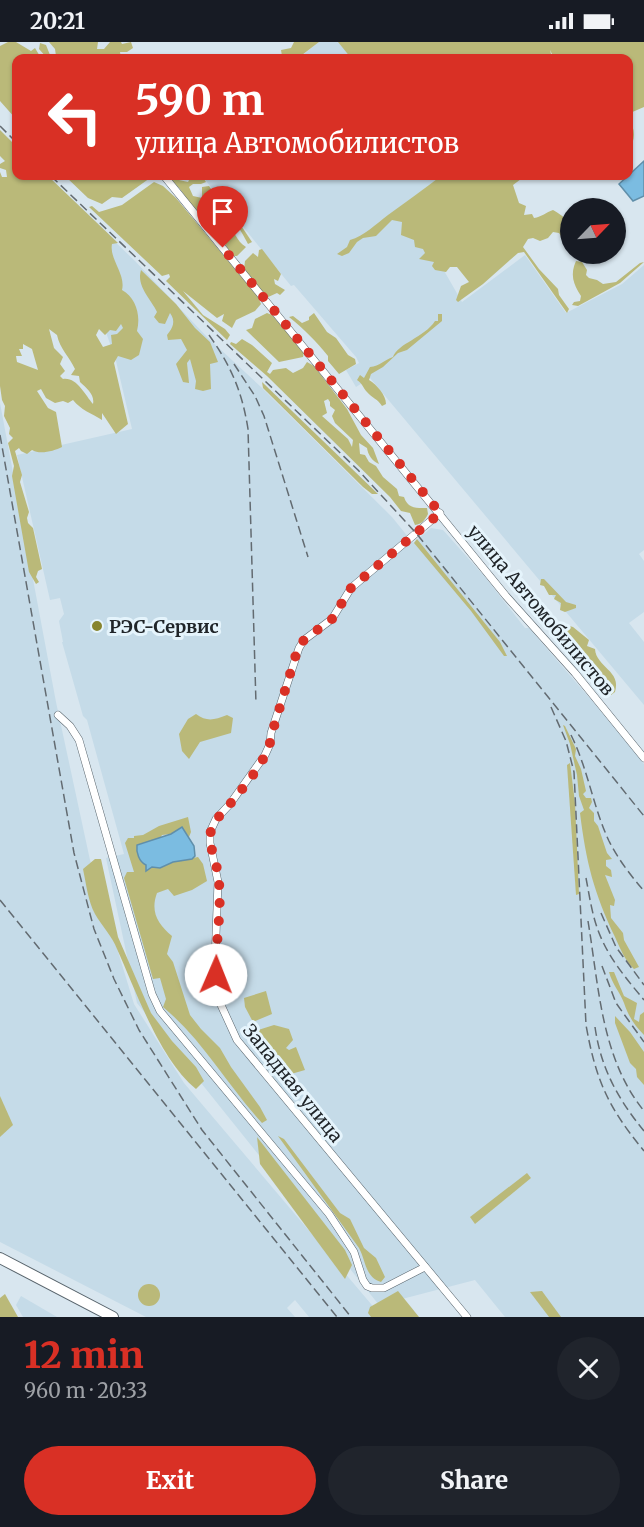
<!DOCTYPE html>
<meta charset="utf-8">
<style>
:root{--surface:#171b24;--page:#20242c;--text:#f1f3f6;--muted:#9ea1a6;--accent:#d93025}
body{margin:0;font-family:Merriweather,serif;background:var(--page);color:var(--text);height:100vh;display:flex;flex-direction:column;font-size:22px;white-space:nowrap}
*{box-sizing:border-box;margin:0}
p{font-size:20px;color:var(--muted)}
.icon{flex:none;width:33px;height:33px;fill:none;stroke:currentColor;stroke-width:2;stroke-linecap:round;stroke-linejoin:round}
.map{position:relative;height:1275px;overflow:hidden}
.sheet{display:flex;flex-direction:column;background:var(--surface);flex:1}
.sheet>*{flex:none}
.guide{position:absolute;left:12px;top:12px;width:621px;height:126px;border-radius:12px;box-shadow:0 2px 4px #0004;background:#d93025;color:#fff;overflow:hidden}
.needle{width:39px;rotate:65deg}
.tools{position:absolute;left:560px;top:156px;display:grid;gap:12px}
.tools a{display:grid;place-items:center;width:66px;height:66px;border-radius:50%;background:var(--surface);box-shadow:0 2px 4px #0004;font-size:30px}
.pin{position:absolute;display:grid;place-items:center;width:51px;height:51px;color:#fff;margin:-62px -26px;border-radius:50% 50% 50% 0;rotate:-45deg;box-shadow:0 0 6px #0007}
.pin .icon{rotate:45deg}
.me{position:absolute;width:66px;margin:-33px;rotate:1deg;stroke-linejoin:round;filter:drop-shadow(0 0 4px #0008)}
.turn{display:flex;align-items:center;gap:21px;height:126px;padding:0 24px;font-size:27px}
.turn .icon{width:78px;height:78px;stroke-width:2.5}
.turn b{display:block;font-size:42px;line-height:51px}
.round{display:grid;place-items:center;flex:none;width:63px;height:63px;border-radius:32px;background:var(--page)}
.headline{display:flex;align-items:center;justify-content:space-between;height:102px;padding:0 24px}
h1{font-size:36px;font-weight:800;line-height:45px;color:var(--accent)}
.cta{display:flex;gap:12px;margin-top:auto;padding:12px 24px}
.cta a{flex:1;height:69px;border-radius:36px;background:var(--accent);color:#fff;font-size:24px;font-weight:800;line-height:69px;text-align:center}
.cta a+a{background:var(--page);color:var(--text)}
.status{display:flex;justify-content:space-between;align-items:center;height:42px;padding:0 30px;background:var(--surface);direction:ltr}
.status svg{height:16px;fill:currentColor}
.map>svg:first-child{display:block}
.built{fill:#c5dbe8}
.forest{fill:#bab979;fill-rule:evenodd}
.water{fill:#7bbce1;stroke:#608faa;stroke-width:1.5}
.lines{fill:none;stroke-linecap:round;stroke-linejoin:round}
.street-casing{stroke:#58646c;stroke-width:8}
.secondary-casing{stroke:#58646c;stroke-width:12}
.street{stroke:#fff;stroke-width:7}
.secondary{stroke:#fff;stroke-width:10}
.rail{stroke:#636b71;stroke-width:1.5;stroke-dasharray:9 4.5;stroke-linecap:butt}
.route{stroke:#d93025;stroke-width:10;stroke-dasharray:0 18}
.poi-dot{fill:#87842d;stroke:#e5f4fc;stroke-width:2}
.labels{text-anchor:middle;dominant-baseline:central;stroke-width:6;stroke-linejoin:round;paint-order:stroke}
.street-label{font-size:18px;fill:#202529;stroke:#e5f4fc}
.poi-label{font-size:18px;font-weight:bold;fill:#202529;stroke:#e5f4fc;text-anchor:start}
</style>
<div class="status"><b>20:21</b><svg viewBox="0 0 49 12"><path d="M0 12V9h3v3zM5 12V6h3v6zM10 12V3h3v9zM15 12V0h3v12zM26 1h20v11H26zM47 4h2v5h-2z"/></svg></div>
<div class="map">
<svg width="644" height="1275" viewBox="0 0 644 1275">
<rect width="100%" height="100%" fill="#d8e6ef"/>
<g class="built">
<path d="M319 0H339L352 16H299Z"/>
<path d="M202 134H442L405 161 462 260 525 213 566 271 622 242 644 223V508L639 512 644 519V570L629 581 644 600V663L370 336 356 345 346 328 359 321 356 315 294 243 291 244Z"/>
<path d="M82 168 135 219 207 295 261 345 392 475 413 501 431 486 443 488 485 535 525 586H529L593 660 644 722V1275H505L475 1238 379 1263 137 961 106 816 124 812 87 678 83 674 62 600H63L59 579 64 572 60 556 50 558 17 413 132 387 116 319 101 276Z"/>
<path d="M0 361 56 660 90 818 134 962 184 1041 382 1275H309L295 1258 287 1266 295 1275H146L0 1200Z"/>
<path d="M21 1254 57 1275H23L16 1263Z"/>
</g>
<g class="forest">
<path d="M8 0H16L31 9 35 6 41 16H16V77L0 59V4Z"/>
<path d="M49 0H98L97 7H104L110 0H121L122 2 131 0 133 6 127 10H120L121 16H67L66 14 63 16H47L39 7 40 1 46 3 50 13 56 14 55 7Z"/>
<path d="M294 0H319L298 16H280L282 14 281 8 291 6Z"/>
<path d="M338 0H644V65L630 71 629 78C636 87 635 99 629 108L628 16H554L550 8 552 16H351Z"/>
<path d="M0 88 16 104V134H48L118 201 112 202C109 217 126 232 122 248 136 256 141 273 137 289L143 297 139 313 131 318 118 314 114 321 128 382 116 392 102 371V378C91 371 81 368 73 358L68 361 63 359 55 361 46 356 41 347 37 349 48 366 56 370 62 405C54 409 40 413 32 408L27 412 21 409 19 406 15 409 22 433 20 440 29 470 27 476 28 481 33 486 42 527 38 529 36 535 39 540 36 542 29 530 12 434 14 424 8 401 13 396 9 392 10 386 4 374 5 364 2 358 0 344V130L2 135H7L6 128 0 126V122L5 119 0 114ZM121 282 123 286 117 292 111 293 112 302 103 305 96 293 99 287 105 293 110 288 116 289ZM49 287 57 293C60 307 69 314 75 327L71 333 79 334 80 340C86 346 95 352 93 362 85 353 77 335 63 337L60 334 65 329 60 322 63 315 54 306ZM23 302 32 307 38 328 17 320 16 314H22L19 307H23Z"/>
<path d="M65 134H150V136L122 156 112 155 102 162 88 156Z"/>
<path d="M169 134H177L179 138 188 140 191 134H202L206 140 201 142H193L189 145 193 154 202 156V145L209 144 214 151 217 159 238 179 252 200 248 202C241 188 231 171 216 165 219 172 224 174 228 180 234 188 236 199 246 205L237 214H231L225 201 185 155C181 146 174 142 169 134Z"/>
<path d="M441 134H525L513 143 519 161 526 164 524 173 532 172 534 176C542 175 546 170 553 168 565 175 570 179 570 193L563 197 559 191 553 190 548 196 540 199 533 196 528 197 523 205 539 227 558 247 559 253 569 267 567 271 524 210 518 211 483 242 458 260 456 258 461 244 469 240 457 225H450L446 230 435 228 432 224 434 220 419 217 425 211 423 207 415 205 414 198 401 193 402 180 392 178 376 194 363 196 357 200 349 211 342 214 337 212 347 205 350 198C364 194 376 182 388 173 406 160 424 147 441 134Z"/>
<path d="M154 140 163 144 176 156 258 255 261 262 255 269 236 278 232 286 222 279 224 272 217 276 183 249 203 273 225 287 230 293 227 298 166 239 170 235 169 232 162 234 89 165 92 164 99 170 122 163Z"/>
<path d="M262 207 281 232 278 239 274 237 275 242 285 248 280 253 277 251 266 256 244 227 245 219 253 211 258 215 259 208Z"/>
<path d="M576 219 582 220 587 228 586 233 589 236 597 238 603 242 616 240 640 221 644 220 620 241 578 264 572 263 574 260 580 259 581 254C573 242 570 232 576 219Z"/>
<path d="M141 228 176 262 195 286 210 300 218 320 210 322 211 347 203 349 195 347 196 339 190 317 187 321 189 341 183 340 176 322 187 308 181 297 168 298 167 293C173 286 176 279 170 271L165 282 159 281 154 275 157 270C151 257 136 244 141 228Z"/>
<path d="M267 271 272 273 304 310 303 315 279 320 246 288 252 286 255 277Z"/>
<path d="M314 271 327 290 336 296 348 313 355 317 356 322 339 332 328 319V314C316 299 304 287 289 275L293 274 302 281 309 278V275Z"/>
<path d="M438 272H442V279L407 308 398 311 383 325 371 332 369 338C377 343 386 353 386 362L382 364C378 357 372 356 367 350 363 346 363 342 357 338L360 333 364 336 370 325C380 324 384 318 393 315 397 302 425 295 435 279H438Z"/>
<path d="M242 297 252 303 272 321 267 330 270 332 273 328 286 326 293 331 303 326 307 320 314 324 347 367 361 393 373 406 379 422C372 419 368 413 367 406L359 401 360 412 365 413 369 420 376 424 383 435 397 447 399 454 404 455C408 467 416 466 427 466L428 472C425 478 422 482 415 483L410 471 401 469 390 455 267 334 230 302 231 300 236 302ZM328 357 330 360V364L335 368 332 374 335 381 353 398 352 405 348 397 322 374 327 371 324 359Z"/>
<path d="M262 340 378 452H372L363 445 263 346Z"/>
<path d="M417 497 500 600 507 614H504L471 569 414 501Z"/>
<path d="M541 537H544L566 560 576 563V566L565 570 560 568 561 561 554 557 556 553H549L544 544 540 543Z"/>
<path d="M563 582 573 585 589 598 587 604 595 607C596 625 622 629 615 650L611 653 602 642V637C592 632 589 623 582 615L577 614 572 601H566L564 594 558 591 556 586Z"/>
<path d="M196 672C207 680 214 678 227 673L233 676 231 691 200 700 189 717 182 709 179 692 188 677Z"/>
<path d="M563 683 565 684 576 707 575 714 581 727 586 749 583 752 586 756H591L592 760 589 766 594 771V779L598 784 607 811 612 817 606 818V824L611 828 612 835 605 833 615 858 614 864 610 863 611 876 623 891 624 898 639 925 634 927C625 919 620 906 615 895 594 851 586 820 580 771L584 768 579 754 577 733 570 702Z"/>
<path d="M570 721 575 761 579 852 576 853 567 723Z"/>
<path d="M188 775 191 790 189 795 182 786 171 792 162 793 146 823V828L152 825 160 826 173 820 198 815 203 822 207 839 192 848 174 854 168 847 157 851C150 870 158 882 172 894L167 912 173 920 190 973 201 987 220 1006 231 1025 260 1065 267 1078 262 1081C227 1043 203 998 163 965L166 957 160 936 153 937 124 836 127 830H134L125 801 128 796H134V794L143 793 159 784Z"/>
<path d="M95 817H101L118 895 151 971 172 999 196 1025 204 1039 196 1047C160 1018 136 949 117 907 112 894 102 884 95 872 88 859 86 841 83 827Z"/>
<path d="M609 930H614L624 954 637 961 634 977 639 980 640 973 644 970V993C634 983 628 973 624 961 620 950 612 942 609 930Z"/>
<path d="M266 949 272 972 253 980 245 965 244 956Z"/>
<path d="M615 974 630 990 644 1010V1043L637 1035 636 1027 630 1021 615 981Z"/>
<path d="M274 983 289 987 293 998 286 1006 289 1008 296 1005 305 1028 291 1032 277 1026C269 1010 258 1008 255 989Z"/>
<path d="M0 1054 13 1083 0 1095Z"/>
<path d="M278 1094 284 1097 340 1171 350 1177 364 1206 376 1216 385 1235 381 1240C365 1235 366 1219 359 1206Z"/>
<path d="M257 1095 345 1208 352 1223 345 1237 260 1122Z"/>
<path d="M527 1131 531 1136 475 1182 470 1175Z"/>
<circle cx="149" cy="1253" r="11"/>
<path d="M398 1249 419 1275H371L368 1271 370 1265Z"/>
<path d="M542 1249 561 1275H549L530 1250Z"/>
<path d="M5 1252 18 1275H0V1256Z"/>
</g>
<g class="water">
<path d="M644 119V154L633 159 619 142Z"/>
<path d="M182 785 194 804 195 814 192 817 173 820 160 826 152 825 146 829V823C139 820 136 810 137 803L171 792Z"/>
</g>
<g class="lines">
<g class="street-casing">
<g id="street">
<path d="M164 134 506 554 575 631 644 716"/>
<path d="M440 471 351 546 332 577 304 598 299 606 271 691 270 702 265 713 230 762 216 777 210 790V801L218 840 215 919 221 963 237 998 467 1275"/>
<path d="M58 673 70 684 79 698 152 952 160 969 329 1172 354 1210 363 1238 367 1244 372 1246H384L425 1225"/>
</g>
</g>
<g class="secondary-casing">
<path id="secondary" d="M0 1216 113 1275"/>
</g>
<use href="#street" class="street"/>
<use href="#secondary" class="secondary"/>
<g class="rail">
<path d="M0 84 16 100"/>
<path d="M51 134 358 428 416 491 644 774"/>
<path d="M209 293C231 324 242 349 248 387L256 662"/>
<path d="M234 322 255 354 264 374 308 515"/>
<path d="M0 393 74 811 94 887 114 937 139 988 202 1088 351 1275"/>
<path d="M551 665 566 699 574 730 586 983C596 1039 608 1065 644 1109"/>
<path d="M571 693C588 727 593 765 609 799 618 817 631 834 644 849"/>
<path d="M586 836C590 857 593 880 603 900 613 921 629 940 644 958"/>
<path d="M0 858 337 1275"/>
<path d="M601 871 616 905 644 943"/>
<path d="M588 879C599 945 601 1016 644 1069"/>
<path d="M602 924 616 961 644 1000"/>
<path d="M595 985C601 1027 618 1057 644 1089"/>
</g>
</g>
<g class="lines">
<path class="route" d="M216 933C215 898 224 861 217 827 214 812 206 798 213 783 217 775 225 769 230 762 246 742 269 717 272 691L298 606 304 598 332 577 351 546 440 471 223 206"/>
</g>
<circle class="poi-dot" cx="97" cy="584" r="6"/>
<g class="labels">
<g class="street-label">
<text transform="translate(541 568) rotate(50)">улица Автомобилистов</text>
<text transform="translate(293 1041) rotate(51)">Западная улица</text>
</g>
<g class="poi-label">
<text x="109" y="584">РЭС-Сервис</text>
</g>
</g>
</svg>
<div class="tools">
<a><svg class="needle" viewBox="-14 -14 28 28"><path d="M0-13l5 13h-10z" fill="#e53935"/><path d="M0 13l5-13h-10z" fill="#9ea1a6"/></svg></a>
</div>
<div class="pin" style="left:223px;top:206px;background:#d93025"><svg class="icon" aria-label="arrive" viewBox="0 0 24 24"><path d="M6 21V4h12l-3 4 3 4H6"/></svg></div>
<svg class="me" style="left:216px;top:933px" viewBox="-20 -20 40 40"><circle r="19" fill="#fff"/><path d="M0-13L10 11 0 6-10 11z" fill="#d93025"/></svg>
<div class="guide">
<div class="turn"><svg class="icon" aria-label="left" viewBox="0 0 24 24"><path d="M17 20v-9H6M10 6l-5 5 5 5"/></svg><div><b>590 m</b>улица Автомобилистов</div></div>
</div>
</div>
<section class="sheet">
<div class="headline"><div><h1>12 min</h1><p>960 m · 20:33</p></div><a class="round"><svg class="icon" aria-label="close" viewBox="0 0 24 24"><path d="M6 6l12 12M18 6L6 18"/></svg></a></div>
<div class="cta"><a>Exit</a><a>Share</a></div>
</section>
